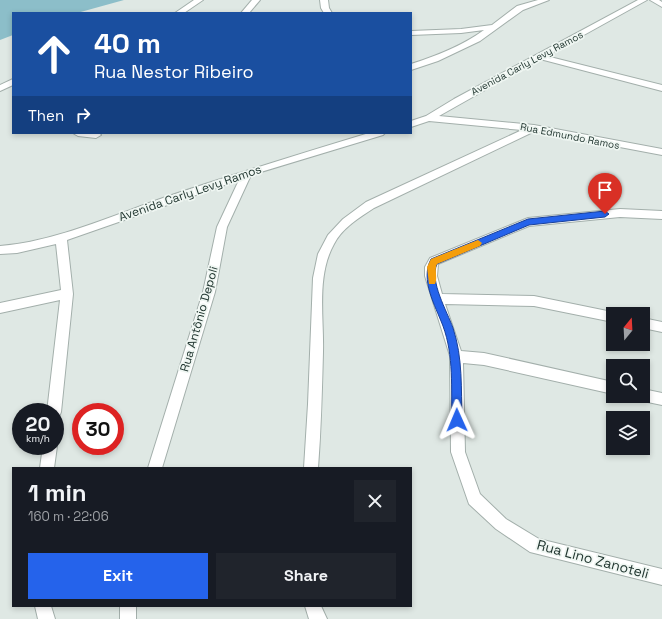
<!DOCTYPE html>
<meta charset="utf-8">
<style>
:root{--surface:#171b24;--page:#20242c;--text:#f1f3f6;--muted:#9ea1a6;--accent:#2563eb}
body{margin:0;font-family:"Space Grotesk",sans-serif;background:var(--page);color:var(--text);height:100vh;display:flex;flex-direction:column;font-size:15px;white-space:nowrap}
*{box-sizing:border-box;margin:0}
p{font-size:13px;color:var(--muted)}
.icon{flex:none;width:22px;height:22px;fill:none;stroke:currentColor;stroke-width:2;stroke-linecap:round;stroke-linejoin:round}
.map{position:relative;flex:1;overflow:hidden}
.drawer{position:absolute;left:12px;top:467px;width:400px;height:140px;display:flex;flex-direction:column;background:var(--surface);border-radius:0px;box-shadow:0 2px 6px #0003}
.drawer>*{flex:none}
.banner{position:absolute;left:12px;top:12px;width:400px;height:122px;border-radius:0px;box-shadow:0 2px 6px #0003;background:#1a4fa0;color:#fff;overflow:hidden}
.needle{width:26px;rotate:18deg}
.buttons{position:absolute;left:606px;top:307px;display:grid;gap:8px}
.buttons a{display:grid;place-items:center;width:44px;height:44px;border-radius:0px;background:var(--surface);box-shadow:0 2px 6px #0003;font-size:20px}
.speed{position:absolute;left:12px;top:403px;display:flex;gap:8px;font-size:20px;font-weight:700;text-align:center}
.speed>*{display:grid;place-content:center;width:52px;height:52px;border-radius:50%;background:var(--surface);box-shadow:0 2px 6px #0003;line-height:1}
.speed small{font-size:10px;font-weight:400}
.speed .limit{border:6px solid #d22;background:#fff;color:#111}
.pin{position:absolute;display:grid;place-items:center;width:34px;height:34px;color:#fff;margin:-41px -17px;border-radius:50% 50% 50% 0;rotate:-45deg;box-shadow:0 0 4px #0007}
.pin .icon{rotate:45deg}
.me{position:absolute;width:44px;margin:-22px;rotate:359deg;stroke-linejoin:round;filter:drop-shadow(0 0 3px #0008)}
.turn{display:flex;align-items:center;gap:14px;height:84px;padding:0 16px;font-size:18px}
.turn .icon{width:52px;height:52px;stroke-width:2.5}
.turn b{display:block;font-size:28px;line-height:34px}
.then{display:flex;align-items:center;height:38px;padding:0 16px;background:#0003;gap:8px;font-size:15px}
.round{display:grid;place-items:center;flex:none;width:42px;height:42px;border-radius:0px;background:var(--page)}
.head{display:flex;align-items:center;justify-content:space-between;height:68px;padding:0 16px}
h1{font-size:24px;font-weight:700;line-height:30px}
.primary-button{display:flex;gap:8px;margin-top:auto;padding:8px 16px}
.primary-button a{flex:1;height:46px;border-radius:0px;background:var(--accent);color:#fff;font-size:16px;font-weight:700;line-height:46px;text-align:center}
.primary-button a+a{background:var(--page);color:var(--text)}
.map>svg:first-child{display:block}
.water{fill:#8cbec9}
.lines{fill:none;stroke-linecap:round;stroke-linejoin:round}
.minor-casing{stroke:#a3afab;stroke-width:2}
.minor{fill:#fff;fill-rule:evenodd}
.route{fill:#2563eb;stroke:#184099}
.slow{fill:#f59e0b}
.labels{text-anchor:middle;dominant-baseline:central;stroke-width:3.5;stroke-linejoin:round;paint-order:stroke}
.far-street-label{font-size:10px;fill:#223731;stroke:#eff6f2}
.street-label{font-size:12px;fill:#223731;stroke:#eff6f2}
.near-street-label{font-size:14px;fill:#223731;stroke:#eff6f2}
</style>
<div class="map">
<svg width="662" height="619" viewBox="0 0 662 619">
<rect width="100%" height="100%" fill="#dfe8e4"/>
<path class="water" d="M0 0H124L77 13H13V35L0 40Z"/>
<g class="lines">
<g class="minor-casing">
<g id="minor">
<path d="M194 0H203L184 13H175Z"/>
<path d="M252 0H260L249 13H241Z"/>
<path d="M320 0H328L329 8 332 13H324L321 8Z"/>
<path d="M538 0H549L523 10 480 41 438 61 411 70V64C436 56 462 46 484 30L461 33 411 35V31L461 29 492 25 517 6Z"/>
<path d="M638 0H647L546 56 662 85V91L540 59 439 116 534 125 662 149V155L535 131 374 208C359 218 342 228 334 244 316 276 324 318 323 352 322 391 321 430 318 468H304L308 404 313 278 318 254 328 235 343 219 366 202 522 130 429 121 411 127V121L426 116 454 99Z"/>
<path d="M650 0H659L662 2V7Z"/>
<path d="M13 79V85L0 91V85Z"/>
<path d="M73 133H99L101 135 96 138 78 136Z"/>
<path d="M369 133H385L383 135 251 175 227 227 215 292 162 468H148L203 292 217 227 239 180 67 240 73 294 61 412 59 417 55 418V412H47L60 300 0 313V303L61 290 56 244 17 253 0 254V246C53 242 112 216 163 198 231 175 300 154 369 133Z"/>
<path d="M620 209 662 211V219L620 217 529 226 438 264 437 276 442 294 534 296 617 313 613 314V322L534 306 445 304 461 351 484 353 613 382V394L484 365 463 363 465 452 480 494 506 519 539 539 662 569V585L530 552 496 529 469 504 451 452 450 356 425 276V267L430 258 528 218Z"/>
<path d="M643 318 662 322V332L643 328Z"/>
<path d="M643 389 662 393V405L638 400 637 396H643Z"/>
<path d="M55 441 57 446 54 468H40L43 446H55Z"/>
<path d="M35 606H51L55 619H38Z"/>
<rect x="120" y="606" width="16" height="13"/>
<path d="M305 606H321L327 619H309Z"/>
</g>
</g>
<use href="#minor" class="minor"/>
</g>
<path class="route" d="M605 211 609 214 605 217 529 225 437 264C429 281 447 311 453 328 463 358 461 389 462 420L461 424 457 425 453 424 452 420C451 388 454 356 443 326 435 305 420 280 431 259L528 219Z"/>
<path class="slow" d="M478 240 482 243 480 246 437 264C434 270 438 278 435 284H429L427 267 431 259Z"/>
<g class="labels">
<g class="far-street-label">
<text transform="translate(527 63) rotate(-28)">Avenida Carly Levy Ramos</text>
<text transform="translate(570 136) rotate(11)">Rua Edmundo Ramos</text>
</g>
<g class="street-label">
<text transform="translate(190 193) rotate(-19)">Avenida Carly Levy Ramos</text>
<text transform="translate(199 319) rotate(-74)">Rua Antônio Depoli</text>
</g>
<g class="near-street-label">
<text transform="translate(593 559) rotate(15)">Rua Lino Zanoteli</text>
</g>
</g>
</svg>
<div class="buttons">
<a><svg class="needle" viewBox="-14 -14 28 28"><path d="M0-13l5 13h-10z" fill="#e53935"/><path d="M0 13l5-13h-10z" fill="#9ea1a6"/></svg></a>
<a><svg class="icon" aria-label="search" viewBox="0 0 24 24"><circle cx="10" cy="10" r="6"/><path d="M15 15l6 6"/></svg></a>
<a><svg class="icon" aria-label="layers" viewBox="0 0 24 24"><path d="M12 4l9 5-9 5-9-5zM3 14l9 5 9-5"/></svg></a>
</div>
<div class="speed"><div>20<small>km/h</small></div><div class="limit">30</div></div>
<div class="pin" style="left:605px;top:214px;background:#d93025"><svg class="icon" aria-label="arrive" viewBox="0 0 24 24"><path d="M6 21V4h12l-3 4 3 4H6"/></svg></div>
<svg class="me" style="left:457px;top:420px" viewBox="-20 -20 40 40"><path d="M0-17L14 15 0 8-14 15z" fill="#2563eb" stroke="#fff" stroke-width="4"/></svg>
<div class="banner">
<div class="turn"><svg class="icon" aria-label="ahead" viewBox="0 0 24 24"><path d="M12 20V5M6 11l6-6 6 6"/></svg><div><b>40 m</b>Rua Nestor Ribeiro</div></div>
<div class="then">Then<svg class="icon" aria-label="right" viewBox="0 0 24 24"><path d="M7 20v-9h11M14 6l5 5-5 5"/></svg></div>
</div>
<section class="drawer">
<div class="head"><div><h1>1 min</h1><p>160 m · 22:06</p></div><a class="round"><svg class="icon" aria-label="close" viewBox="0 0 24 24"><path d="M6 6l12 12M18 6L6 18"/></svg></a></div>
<div class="primary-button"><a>Exit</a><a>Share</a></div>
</section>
</div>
